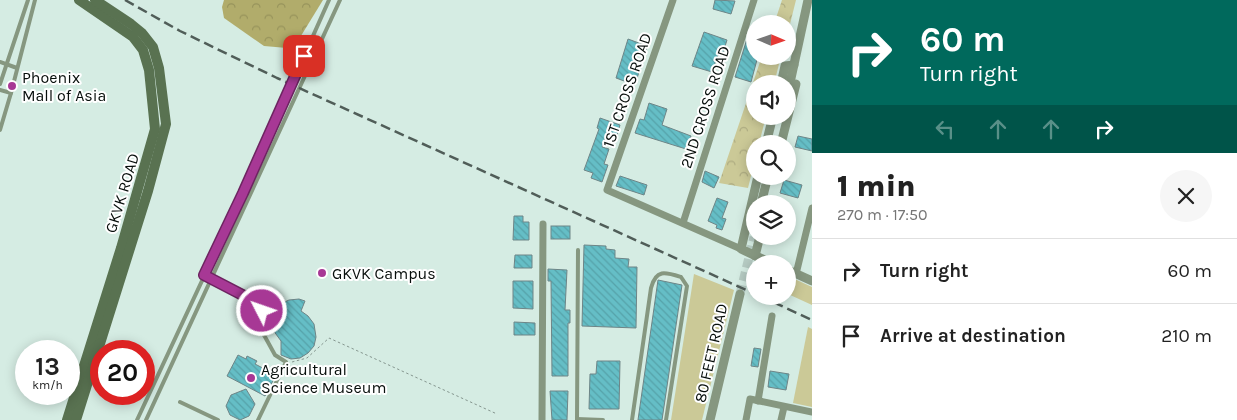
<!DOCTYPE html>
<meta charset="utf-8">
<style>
:root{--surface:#fff;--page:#f6f6f6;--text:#222;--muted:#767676;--line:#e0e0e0}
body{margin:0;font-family:Karla,sans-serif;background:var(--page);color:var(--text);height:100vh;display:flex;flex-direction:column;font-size:19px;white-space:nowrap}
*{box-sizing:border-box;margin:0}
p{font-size:16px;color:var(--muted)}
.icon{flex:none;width:28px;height:28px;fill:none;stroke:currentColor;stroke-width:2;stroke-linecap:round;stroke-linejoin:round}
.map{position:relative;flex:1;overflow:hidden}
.panel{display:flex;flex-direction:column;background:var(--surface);width:425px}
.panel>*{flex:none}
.guide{background:#00695c;color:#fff;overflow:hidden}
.needle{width:32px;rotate:92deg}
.tools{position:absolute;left:746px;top:15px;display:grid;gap:10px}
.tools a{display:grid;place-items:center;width:50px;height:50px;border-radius:50%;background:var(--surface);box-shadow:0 2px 12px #0003;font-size:25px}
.speed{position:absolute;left:15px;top:340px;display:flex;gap:10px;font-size:25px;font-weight:700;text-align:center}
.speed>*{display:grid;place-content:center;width:65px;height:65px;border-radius:50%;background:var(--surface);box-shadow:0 2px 12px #0003;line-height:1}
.speed small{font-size:12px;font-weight:400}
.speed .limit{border:8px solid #d22;background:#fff;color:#111}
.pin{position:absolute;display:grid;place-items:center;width:42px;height:42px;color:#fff;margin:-21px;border-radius:10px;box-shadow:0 2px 8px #0006}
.me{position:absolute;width:55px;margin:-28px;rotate:311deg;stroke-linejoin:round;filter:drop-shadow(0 0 4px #0008)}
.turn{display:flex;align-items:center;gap:18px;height:105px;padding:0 25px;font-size:22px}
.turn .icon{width:65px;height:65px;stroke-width:2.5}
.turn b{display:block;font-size:35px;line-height:42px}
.lanes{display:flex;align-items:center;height:48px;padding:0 25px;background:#0003;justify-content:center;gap:25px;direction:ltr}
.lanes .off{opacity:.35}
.round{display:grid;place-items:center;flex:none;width:52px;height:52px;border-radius:26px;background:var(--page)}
.overview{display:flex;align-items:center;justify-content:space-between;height:85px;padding:0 25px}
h1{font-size:30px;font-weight:800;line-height:38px}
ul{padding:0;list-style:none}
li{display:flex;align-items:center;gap:15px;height:65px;padding:0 25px;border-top:1px solid var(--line)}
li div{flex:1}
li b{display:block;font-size:19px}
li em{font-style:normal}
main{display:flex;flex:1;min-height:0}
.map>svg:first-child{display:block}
.grass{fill:#cbc997}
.forest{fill:url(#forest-crowns)}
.park{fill:url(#park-crowns)}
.building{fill:url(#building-back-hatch);stroke:#6e8587}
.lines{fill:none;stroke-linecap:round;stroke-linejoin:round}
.tertiary-tunnel{stroke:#b6cbc3;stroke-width:9;stroke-dasharray:9 4.5;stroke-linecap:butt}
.path{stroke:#85968f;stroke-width:1;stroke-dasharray:2.5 2.5;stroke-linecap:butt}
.service{stroke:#869780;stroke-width:4}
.minor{stroke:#869780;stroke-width:7}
.tertiary{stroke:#869780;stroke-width:9}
.secondary{stroke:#597251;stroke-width:10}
.rail{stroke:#505d58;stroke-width:2.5;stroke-dasharray:10 5;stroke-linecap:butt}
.route-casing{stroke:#6d2461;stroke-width:12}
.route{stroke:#a73895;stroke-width:9}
.poi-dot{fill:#a73895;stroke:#fff;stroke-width:2}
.labels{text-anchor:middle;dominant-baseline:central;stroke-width:4;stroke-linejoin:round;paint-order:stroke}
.poi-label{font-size:16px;fill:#070e0b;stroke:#fff;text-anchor:start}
.street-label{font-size:16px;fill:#070e0b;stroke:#fff}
</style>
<main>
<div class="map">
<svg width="812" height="420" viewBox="0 0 812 420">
<defs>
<pattern id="forest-crowns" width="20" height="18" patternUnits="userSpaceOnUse" patternTransform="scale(1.25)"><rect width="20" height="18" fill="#b1ac6b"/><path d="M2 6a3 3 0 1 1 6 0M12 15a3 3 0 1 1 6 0" fill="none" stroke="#97935b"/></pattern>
<pattern id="park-crowns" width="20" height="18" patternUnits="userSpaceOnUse" patternTransform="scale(1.25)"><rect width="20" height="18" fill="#cbc997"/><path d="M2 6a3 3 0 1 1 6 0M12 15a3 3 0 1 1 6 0" fill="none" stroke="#adab81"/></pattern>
<pattern id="building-back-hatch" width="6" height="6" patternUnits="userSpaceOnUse" patternTransform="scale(1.25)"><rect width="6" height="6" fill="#65bec6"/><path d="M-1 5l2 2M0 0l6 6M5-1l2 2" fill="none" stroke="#56a2a9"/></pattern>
</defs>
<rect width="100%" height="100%" fill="#d5ece3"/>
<g class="grass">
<path d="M694 274 734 290 702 420H671Z"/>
<path d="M788 276 812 287V305L788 294Z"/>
<path d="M808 327 812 329V407L793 403Z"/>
</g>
<path class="forest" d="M224 0H323L296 44 287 48 264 46 224 18 222 7Z"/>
<g class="park">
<path d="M782 0H796L788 32V24H774Z"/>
<path d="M762 56H781L774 84H755V116H766L759 144H755V160L748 188 719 183Z"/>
</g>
<g class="building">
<path d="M715 0 735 1 731 14 713 9Z"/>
<path d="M704 32 727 40 722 56 718 55 712 72 692 66Z"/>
<path d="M628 39 647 46 644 57 636 54 630 70 639 72 635 85 616 78Z"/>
<path d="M747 39 755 42V56H758L751 82 735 77Z"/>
<path d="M649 103 667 109 662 125 691 136 686 149 635 133 640 119 644 120Z"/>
<path d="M600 118 620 125 617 135 607 132 602 147 609 149 604 164 608 165 602 182 591 178 593 173 584 170 599 129 597 128Z"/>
<path d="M798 136 812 139V151L795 147Z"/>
<path d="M705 171 719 177 714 188 702 182Z"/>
<path d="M620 176 647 185 644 195 616 186Z"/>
<path d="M784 180 802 185 798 198 780 193Z"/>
<path d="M717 198 728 202 722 218 726 219 722 230 716 228 717 225 708 221Z"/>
<path d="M514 216H523V222H529V240H513Z"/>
<rect x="551" y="226" width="19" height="13"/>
<path d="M584 245 606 246V249L615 250V258L629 259 628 267H637L636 328 582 326Z"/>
<path d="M515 255H532V268H514Z"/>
<path d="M548 269 567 270 565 310H570V323H568V376H552L551 281H548Z"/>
<path d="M658 280 682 285 662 420H638Z"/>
<path d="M513 281H533V309L513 308Z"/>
<path d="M299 299 305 301 301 311 308 316 314 324 316 337 314 346 308 353 300 358 291 359 281 355V341L273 330 272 320 274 312 280 304 289 300Z"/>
<path d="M514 322 535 323V335H514Z"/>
<path d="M754 348 761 349 758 367 751 366Z"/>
<path d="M238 355 246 359 247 356 257 361 255 364 276 375 265 396 227 376Z"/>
<path d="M597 361H620L619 409H589L590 374H596Z"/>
<path d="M770 371 789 374 786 390 768 387Z"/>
<path d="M246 389 255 404 249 416 240 420 230 415 226 406 231 395Z"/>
<path d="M550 391H568L567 420H552Z"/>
</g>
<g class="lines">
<path class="tertiary-tunnel" d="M740 294 754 237"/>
<path class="path" d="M292 362 307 358 329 338 497 414"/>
<g class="service">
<path d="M0 62 17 68"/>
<path d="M0 84 28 0"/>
<path d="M0 90 11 93 35 0"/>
<path d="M0 130 11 93"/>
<path d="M204 275 256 302 262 311 264 335 275 355 286 362 258 420"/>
<path d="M180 402 218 420"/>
<path d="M577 419 603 420"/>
<path d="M137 420 243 193 329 0"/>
<path d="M146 420 340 0"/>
<path d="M577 420 578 250"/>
<path d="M632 420 651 288C656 269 665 272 681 277L687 286 666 420"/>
</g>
<g class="minor">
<path d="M673 0 607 190 741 249"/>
<path d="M683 223 754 0"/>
<path d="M796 274 812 208"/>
<path d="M758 401 772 316"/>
<path d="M542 420 543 224"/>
<path d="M746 420 750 399 812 412"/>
<path d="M781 420 784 407"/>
</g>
<g class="tertiary">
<path d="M781 84 785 66 794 65"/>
<path d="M788 92 808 0"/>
<path d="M766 144 773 116"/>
<path d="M781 144 796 84"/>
<path d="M758 176 741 249 773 264"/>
<path d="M761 204 768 176"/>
<path d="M755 256 760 236"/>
<path d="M788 270 812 281"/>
<path d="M710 420 740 294"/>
</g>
<g class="secondary">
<path d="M67 420 121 248 155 129 149 70 143 50 133 37 79 0"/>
<path d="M76 420 148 191 166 124 159 68 153 47 142 33 131 24 95 0"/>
</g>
<g class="rail">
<path d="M125 0 180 31 277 78 755 294"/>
<path d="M760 296 812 320"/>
</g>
</g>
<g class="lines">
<g class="route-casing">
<path id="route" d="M262 311 256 302 204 275 243 193 304 56"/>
</g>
<use href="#route" class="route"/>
</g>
<g class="poi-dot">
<circle cx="12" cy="86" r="5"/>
<circle cx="322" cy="273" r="5"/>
<circle cx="251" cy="378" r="5"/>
</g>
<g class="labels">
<g class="poi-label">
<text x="22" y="77">Phoenix<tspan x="22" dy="18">Mall of Asia</tspan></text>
<text x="332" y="273">GKVK Campus</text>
<text x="261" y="369">Agricultural<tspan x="261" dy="18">Science Museum</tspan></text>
</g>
<g class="street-label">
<text transform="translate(627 90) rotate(-71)">1ST CROSS ROAD</text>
<text transform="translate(705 107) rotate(-72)">2ND CROSS ROAD</text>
<text transform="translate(122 193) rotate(-73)">GKVK ROAD</text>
<text transform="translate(711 353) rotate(-77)">80 FEET ROAD</text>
</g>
</g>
</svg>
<div class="tools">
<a><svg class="needle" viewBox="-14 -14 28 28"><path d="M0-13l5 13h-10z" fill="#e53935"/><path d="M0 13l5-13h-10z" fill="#767676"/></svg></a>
<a><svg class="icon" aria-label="sound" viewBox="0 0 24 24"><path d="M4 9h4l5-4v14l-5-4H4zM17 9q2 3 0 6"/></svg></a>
<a><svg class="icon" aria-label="search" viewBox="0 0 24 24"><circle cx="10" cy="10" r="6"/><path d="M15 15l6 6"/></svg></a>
<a><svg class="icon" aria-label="layers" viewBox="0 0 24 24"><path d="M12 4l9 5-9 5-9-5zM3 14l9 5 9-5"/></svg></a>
<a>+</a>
</div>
<div class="speed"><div>13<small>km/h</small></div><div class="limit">20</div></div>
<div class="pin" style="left:304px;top:56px;background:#d93025"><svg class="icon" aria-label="arrive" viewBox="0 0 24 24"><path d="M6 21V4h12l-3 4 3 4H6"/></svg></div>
<svg class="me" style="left:262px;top:311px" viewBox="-20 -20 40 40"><circle r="17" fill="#a73895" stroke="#fff" stroke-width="3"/><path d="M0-11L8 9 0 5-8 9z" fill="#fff"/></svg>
</div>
<section class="panel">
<div class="guide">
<div class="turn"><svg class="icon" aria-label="right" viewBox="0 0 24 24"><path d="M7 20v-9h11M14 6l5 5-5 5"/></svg><div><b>60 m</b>Turn right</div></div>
<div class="lanes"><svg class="icon off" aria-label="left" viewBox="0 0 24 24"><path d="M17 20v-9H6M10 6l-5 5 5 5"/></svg><svg class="icon off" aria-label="ahead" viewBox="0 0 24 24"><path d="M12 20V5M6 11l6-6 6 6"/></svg><svg class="icon off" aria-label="ahead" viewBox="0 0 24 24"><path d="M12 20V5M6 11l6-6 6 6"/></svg><svg class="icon" aria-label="right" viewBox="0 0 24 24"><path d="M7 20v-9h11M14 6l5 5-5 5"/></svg></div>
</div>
<div class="overview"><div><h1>1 min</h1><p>270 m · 17:50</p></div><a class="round"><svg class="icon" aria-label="close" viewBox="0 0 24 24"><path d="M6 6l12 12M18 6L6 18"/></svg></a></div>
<ul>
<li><svg class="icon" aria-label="right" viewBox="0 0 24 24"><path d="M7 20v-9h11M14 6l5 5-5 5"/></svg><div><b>Turn right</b></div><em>60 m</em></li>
<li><svg class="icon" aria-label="arrive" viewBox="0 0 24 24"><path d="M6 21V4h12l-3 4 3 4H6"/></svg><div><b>Arrive at destination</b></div><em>210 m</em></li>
</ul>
</section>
</main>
